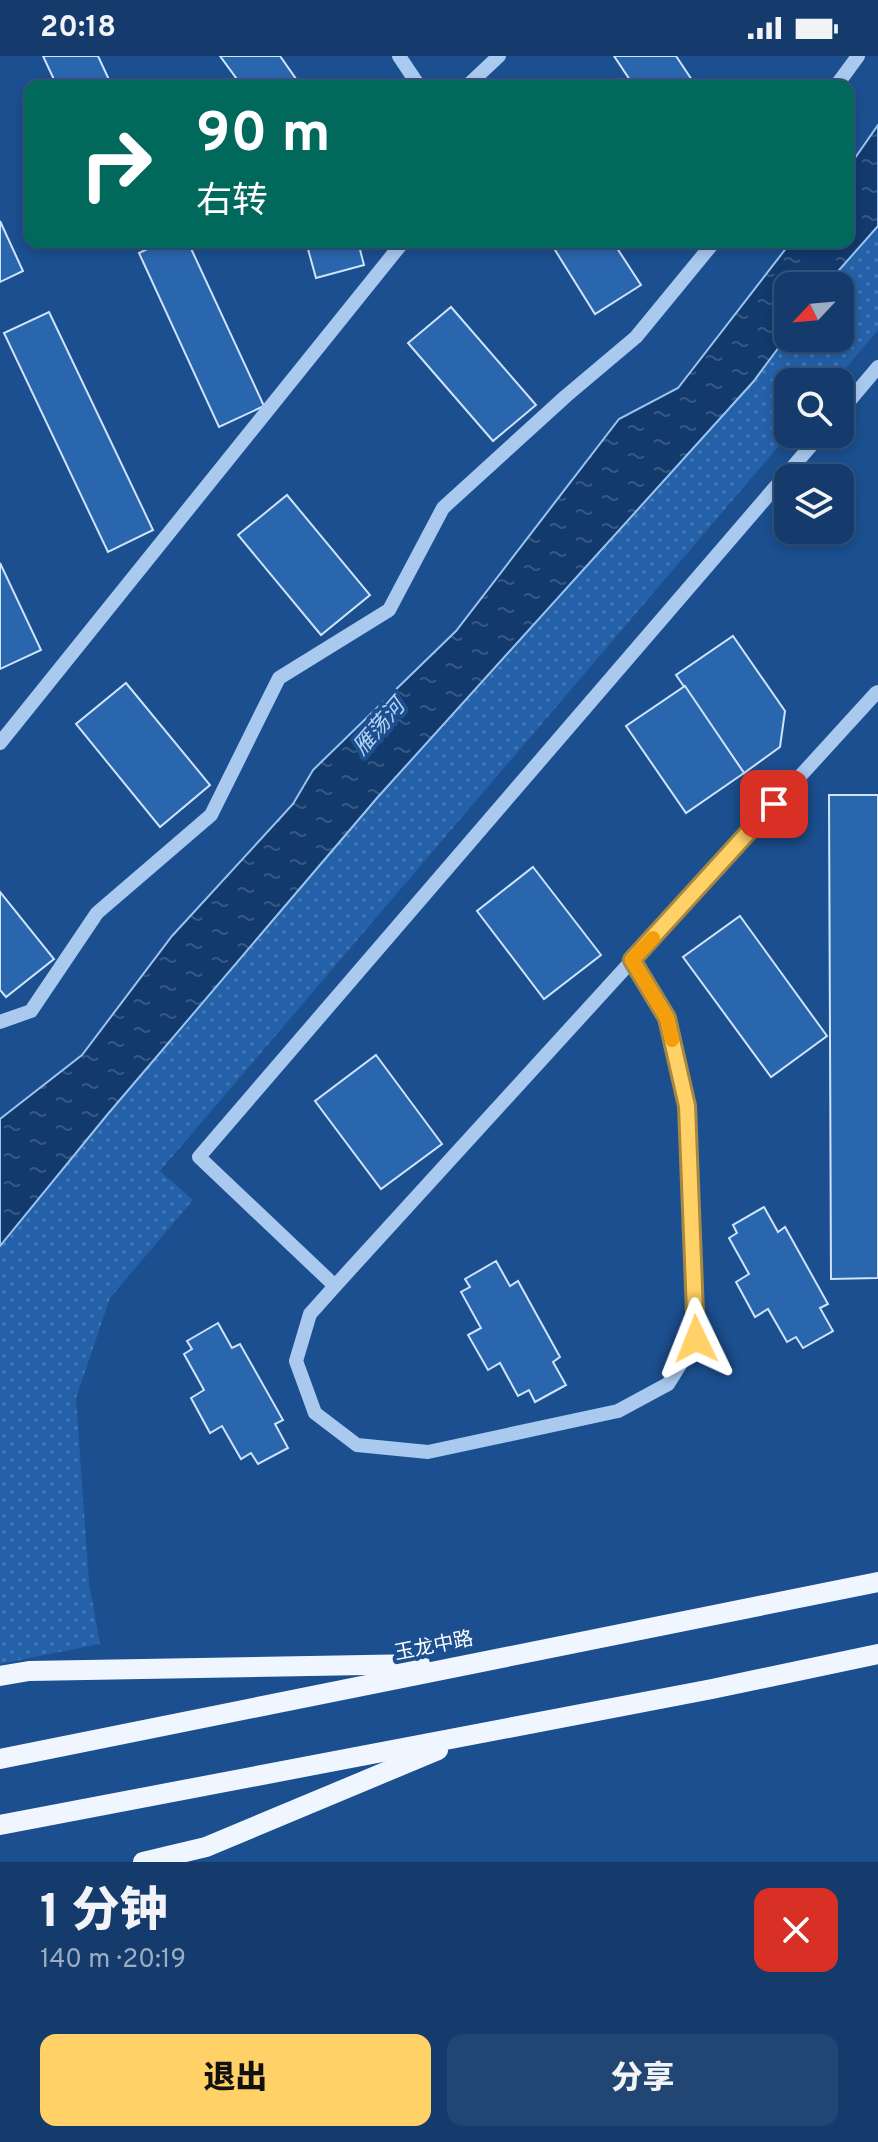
<!DOCTYPE html>
<html lang="zh">
<meta charset="utf-8">
<style>
:root{--surface:#143b6b;--page:#214673;--text:#f1f3f6;--muted:#9dadc1;--line:#33557e;--accent:#ffd166}
body{margin:0;font-family:Overpass,"Noto Sans SC",sans-serif;background:var(--page);color:var(--text);height:100vh;display:flex;flex-direction:column;font-size:30px;white-space:nowrap}
*{box-sizing:border-box;margin:0}
p{font-size:26px;color:var(--muted)}
.icon{flex:none;width:44px;height:44px;fill:none;stroke:currentColor;stroke-width:2;stroke-linecap:round;stroke-linejoin:round}
.map{position:relative;height:1806px;overflow:hidden}
.details{display:flex;flex-direction:column;background:var(--surface);flex:1}
.details>*{flex:none}
.guide{position:absolute;left:24px;top:24px;width:830px;height:168px;border-radius:16px;box-shadow:0 4px 12px #0003,0 0 0 2px var(--line);background:#00695c;color:#fff;overflow:hidden}
.needle{width:52px;rotate:244deg}
.tools{position:absolute;left:774px;top:216px;display:grid;gap:16px}
.tools a{display:grid;place-items:center;width:80px;height:80px;border-radius:16px;background:var(--surface);box-shadow:0 4px 12px #0003,0 0 0 2px var(--line);font-size:40px}
.pin{position:absolute;display:grid;place-items:center;width:68px;height:68px;color:#fff;margin:-34px;border-radius:16px;box-shadow:0 4px 12px #0006}
.me{position:absolute;width:88px;margin:-44px;rotate:358deg;stroke-linejoin:round;filter:drop-shadow(0 0 6px #0008)}
.turn{display:flex;align-items:center;gap:28px;height:168px;padding:0 40px;font-size:36px}
.turn .icon{width:104px;height:104px;stroke-width:2.5}
.turn b{display:block;font-size:56px;line-height:68px}
.round{display:grid;place-items:center;flex:none;width:84px;height:84px;border-radius:16px;background:var(--page)}
.head{display:flex;align-items:center;justify-content:space-between;height:136px;padding:0 40px}
h1{font-size:48px;font-weight:800;line-height:60px}
.action{display:flex;gap:16px;margin-top:auto;padding:16px 40px}
.action a{flex:1;height:92px;border-radius:16px;background:var(--accent);color:#111;font-size:32px;font-weight:800;line-height:92px;text-align:center}
.action a+a{background:var(--page);color:var(--text)}
.status{display:flex;justify-content:space-between;align-items:center;height:56px;padding:0 40px;background:var(--surface);direction:ltr}
.status svg{height:22px;fill:currentColor}
.map>svg:first-child{display:block}
.green{fill:url(#green-dots)}
.water{fill:url(#water-ripples);stroke:#9cc4f0;stroke-width:2}
.building{fill:#2a66ad;stroke:#cfe3fa;stroke-width:2}
.lines{fill:none;stroke-linecap:round;stroke-linejoin:round}
.minor{stroke:#a9c9ee;stroke-width:14}
.major{stroke:#f0f6ff;stroke-width:20}
.route-casing{stroke:#a68842;stroke-width:20}
.route{stroke:#ffd166;stroke-width:14}
.slow{stroke:#f59e0b;stroke-width:14}
.labels{text-anchor:middle;dominant-baseline:central;stroke-width:8;stroke-linejoin:round;paint-order:stroke}
.street-label{font-size:20px;fill:#fff;stroke:#1b4f8f}
.water-label{font-size:22px;font-style:italic;fill:#b5d3f5;stroke:#1b4f8f}
</style>
<div class="status"><b>20:18</b><svg viewBox="0 0 49 12"><path d="M0 12V9h3v3zM5 12V6h3v6zM10 12V3h3v9zM15 12V0h3v12zM26 1h20v11H26zM47 4h2v5h-2z"/></svg></div>
<div class="map">
<svg width="878" height="1806" viewBox="0 0 878 1806">
<defs>
<pattern id="green-dots" width="8" height="8" patternUnits="userSpaceOnUse" patternTransform="scale(2)"><rect width="8" height="8" fill="#2461a8"/><path d="M2 2h.1M6 6h.1" fill="none" stroke="#4579b5" stroke-width="1.8" stroke-linecap="round"/></pattern>
<pattern id="water-ripples" width="26" height="14" patternUnits="userSpaceOnUse" patternTransform="scale(2)"><rect width="26" height="14" fill="#123a6d"/><path d="M2 4q2-2 4 0t4 0M15 11q2-2 4 0t4 0" fill="none" stroke="#365883"/></pattern>
</defs>
<rect width="100%" height="100%" fill="#1b4f8f"/>
<path class="green" d="M878 170V274L834 326H788L789 378 160 1115 193 1144 110 1242 76 1342 89 1527 100 1588 0 1608V1190L107 1059 377 742 753 326 788 279V282H840V230H825Z"/>
<path class="water" d="M878 69V170L825 230H788V279L753 326 377 742 107 1059 0 1190V1063L82 999 172 880 293 748 313 714 456 575 619 363 678 332 791 186H848V112Z"/>
<g class="building">
<path d="M43 0H98L112 30H57Z"/>
<path d="M220 0H280L301 30H242Z"/>
<path d="M614 0H676L696 30H634Z"/>
<path d="M0 165 23 215 0 226Z"/>
<path d="M162 186H188L264 350 219 371 139 197Z"/>
<path d="M306 186H358L364 209 316 222Z"/>
<path d="M550 186H613L641 229 595 258Z"/>
<path d="M451 251 536 349 493 385 408 287Z"/>
<path d="M49 256 153 474 108 496 4 277Z"/>
<path d="M287 439 370 539 321 579 238 479Z"/>
<path d="M0 507 41 594 0 613Z"/>
<path d="M733 580 785 655 780 691 744 717 676 619Z"/>
<path d="M126 627 210 729 160 771 76 668Z"/>
<path d="M685 630 744 717 686 757 626 670Z"/>
<path d="M829 739H878V1222L831 1223Z"/>
<path d="M533 811 601 899 544 943 477 855Z"/>
<path d="M0 836 54 903 6 941 0 934Z"/>
<path d="M740 860 827 980 771 1021 683 901Z"/>
<path d="M376 999 442 1088 381 1133 315 1045Z"/>
<path d="M764 1151 778 1176 785 1171 828 1248 820 1252 833 1275 803 1292 796 1281 787 1286 768 1253 755 1261 736 1226 749 1218 729 1182 737 1177 733 1169Z"/>
<path d="M496 1205 510 1230 518 1225 560 1301 553 1306 566 1329 535 1346 529 1334 518 1340 500 1307 488 1314 468 1279 481 1272 461 1236 470 1231 465 1223Z"/>
<path d="M218 1267 232 1292 240 1288 283 1364 275 1368 288 1392 258 1408 251 1397 241 1403 222 1370 210 1377 191 1342 204 1334 184 1298 192 1293 187 1285Z"/>
</g>
<g class="lines">
<g class="minor">
<path d="M399 0 419 30"/>
<path d="M467 30 499 0"/>
<path d="M836 30 858 0"/>
<path d="M840 356 878 311"/>
<path d="M0 687 403 186"/>
<path d="M632 904 667 962 687 1050 696 1283 668 1328 618 1355 428 1396 357 1389 315 1357 296 1305 310 1258 335 1230 876 637 878 636"/>
<path d="M0 966 31 955 97 857 211 759 279 622 389 554 443 452 566 340 636 281 714 186"/>
<path d="M335 1230 199 1101 821 378"/>
</g>
<g class="major">
<path d="M0 1620 29 1615 420 1608"/>
<path d="M0 1703 878 1526"/>
<path d="M0 1769 712 1633 878 1598"/>
<path d="M143 1806 206 1791 438 1694"/>
</g>
</g>
<g class="lines">
<g class="route-casing">
<path id="route" d="M696 1283 687 1050 667 962 632 904 774 748"/>
</g>
<use href="#route" class="route"/>
<path class="slow" d="M653 882 632 904 667 962 672 984"/>
</g>
<g class="labels">
<g class="street-label">
<text transform="translate(434 1591) rotate(-11)">玉龙中路</text>
</g>
<g class="water-label">
<text transform="translate(380 672) rotate(-49)">雁荡河</text>
</g>
</g>
</svg>
<div class="tools">
<a><svg class="needle" viewBox="-14 -14 28 28"><path d="M0-13l5 13h-10z" fill="#e53935"/><path d="M0 13l5-13h-10z" fill="#9dadc1"/></svg></a>
<a><svg class="icon" aria-label="search" viewBox="0 0 24 24"><circle cx="10" cy="10" r="6"/><path d="M15 15l6 6"/></svg></a>
<a><svg class="icon" aria-label="layers" viewBox="0 0 24 24"><path d="M12 4l9 5-9 5-9-5zM3 14l9 5 9-5"/></svg></a>
</div>
<div class="pin" style="left:774px;top:748px;background:#d93025"><svg class="icon" aria-label="arrive" viewBox="0 0 24 24"><path d="M6 21V4h12l-3 4 3 4H6"/></svg></div>
<svg class="me" style="left:696px;top:1283px" viewBox="-20 -20 40 40"><path d="M0-17L14 15 0 8-14 15z" fill="#ffd166" stroke="#fff" stroke-width="4"/></svg>
<div class="guide">
<div class="turn"><svg class="icon" aria-label="right" viewBox="0 0 24 24"><path d="M7 20v-9h11M14 6l5 5-5 5"/></svg><div><b>90 m</b>右转</div></div>
</div>
</div>
<section class="details">
<div class="head"><div><h1>1 分钟</h1><p>140 m · 20:19</p></div><a class="round" style="background:#d93025;color:#fff"><svg class="icon" aria-label="close" viewBox="0 0 24 24"><path d="M6 6l12 12M18 6L6 18"/></svg></a></div>
<div class="action"><a>退出</a><a>分享</a></div>
</section>
